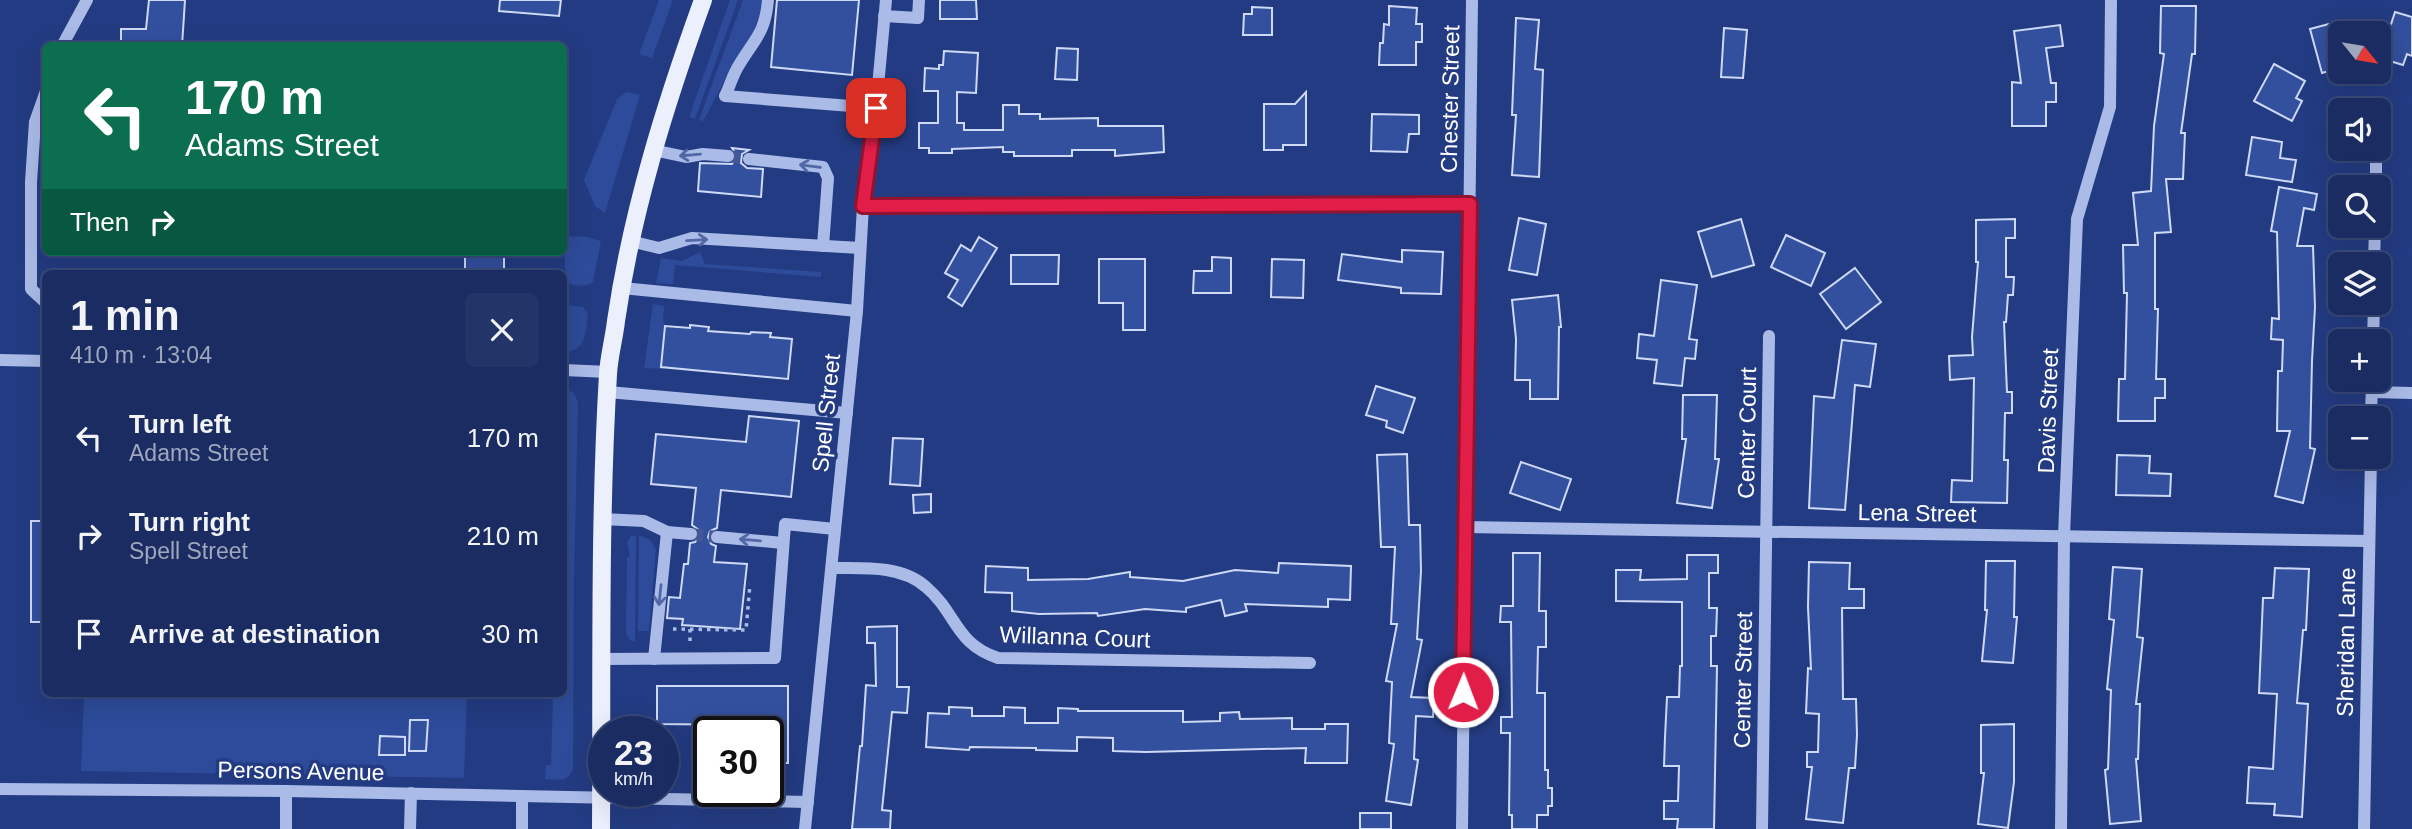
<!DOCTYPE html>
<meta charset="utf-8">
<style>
:root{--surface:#1a2c62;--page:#233468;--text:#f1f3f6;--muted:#9fa7be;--line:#384877}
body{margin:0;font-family:Helvetica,sans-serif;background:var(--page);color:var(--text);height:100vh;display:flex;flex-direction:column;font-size:26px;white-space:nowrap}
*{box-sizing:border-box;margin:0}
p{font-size:23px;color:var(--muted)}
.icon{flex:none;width:38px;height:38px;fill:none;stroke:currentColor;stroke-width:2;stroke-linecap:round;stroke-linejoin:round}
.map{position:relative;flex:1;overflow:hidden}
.panel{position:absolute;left:42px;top:270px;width:525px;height:427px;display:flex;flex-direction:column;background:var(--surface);border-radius:10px;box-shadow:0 7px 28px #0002,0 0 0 2px var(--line)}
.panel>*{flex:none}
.top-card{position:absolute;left:42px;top:42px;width:525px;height:214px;border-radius:10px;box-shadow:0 7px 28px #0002,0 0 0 2px var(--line);background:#0b6e4f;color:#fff;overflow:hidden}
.needle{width:46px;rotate:120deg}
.controls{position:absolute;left:2328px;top:21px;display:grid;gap:14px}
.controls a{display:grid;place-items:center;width:63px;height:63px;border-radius:10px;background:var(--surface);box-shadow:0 7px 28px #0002,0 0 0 2px var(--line);font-size:35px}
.speed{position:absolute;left:588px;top:716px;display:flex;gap:14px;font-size:35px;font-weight:700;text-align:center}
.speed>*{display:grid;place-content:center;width:91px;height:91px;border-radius:50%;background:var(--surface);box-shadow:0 7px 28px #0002,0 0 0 2px var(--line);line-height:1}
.speed small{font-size:18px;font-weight:400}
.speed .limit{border:4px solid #111;border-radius:10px;background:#fff;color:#111}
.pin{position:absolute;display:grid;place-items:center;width:60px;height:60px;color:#fff;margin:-30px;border-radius:14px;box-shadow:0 4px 10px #0006}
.me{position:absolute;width:77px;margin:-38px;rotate:1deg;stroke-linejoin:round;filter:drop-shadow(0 0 5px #0008)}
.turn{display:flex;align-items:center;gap:24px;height:147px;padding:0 28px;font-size:32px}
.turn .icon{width:91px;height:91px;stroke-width:2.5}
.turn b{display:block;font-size:49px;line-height:60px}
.then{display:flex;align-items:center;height:66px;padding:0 28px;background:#0003;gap:14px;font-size:26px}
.round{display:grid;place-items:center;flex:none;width:74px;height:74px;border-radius:10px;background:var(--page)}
.summary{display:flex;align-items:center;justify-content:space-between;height:119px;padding:0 28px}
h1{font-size:42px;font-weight:600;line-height:52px}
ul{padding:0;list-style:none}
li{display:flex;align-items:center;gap:21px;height:98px;padding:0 28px}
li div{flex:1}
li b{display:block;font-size:26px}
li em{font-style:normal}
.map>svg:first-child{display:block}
.green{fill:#2d4b9a}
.building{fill:#33509f;stroke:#ced9f6;stroke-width:2}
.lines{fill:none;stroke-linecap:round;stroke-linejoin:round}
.minor-tunnel{stroke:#445895;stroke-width:12;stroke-dasharray:12 6;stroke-linecap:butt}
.path{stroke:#aabbe8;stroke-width:3.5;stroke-dasharray:3.5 5;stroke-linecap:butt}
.minor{stroke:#aabbe8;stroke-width:12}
.major{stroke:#ecf0fd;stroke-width:18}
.oneway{stroke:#5268a6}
.route-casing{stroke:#92132f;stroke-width:18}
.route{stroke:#e11d48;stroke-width:12}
.labels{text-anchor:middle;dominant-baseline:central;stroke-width:7;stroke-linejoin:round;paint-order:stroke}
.street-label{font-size:23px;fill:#fff;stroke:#233b82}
</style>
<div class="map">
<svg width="2412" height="829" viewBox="0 0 2412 829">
<rect width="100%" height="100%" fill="#233b82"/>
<g class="green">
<path d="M659 0H673L652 58 639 54Z"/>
<path d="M730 0H738L695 119 689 117Z"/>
<path d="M743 0H764L762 19 731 69 703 121 699 120Z"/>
<path d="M626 92 640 95 605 213 595 206 584 180 617 99Z"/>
<path d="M565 236 587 237 601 241 593 282C586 288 573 286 565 282Z"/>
<path d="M700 252 705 264 821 272V277L832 278 675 265 673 284 656 283 661 258 682 261Z"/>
<path d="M653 304 664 306 663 322 665 323 661 366 664 369 644 368Z"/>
<path d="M567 305 583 307 588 314C585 332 587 351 564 352Z"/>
<path d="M564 388 574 393 578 403 574 584 573 769C569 782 557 780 545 779L546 765H551L553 693H564Z"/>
<path d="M639 535 650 540 656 550 649 631H638Z"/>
<path d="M631 536H636L635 642 630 640 626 634 627 557H630L627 542Z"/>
<path d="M84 693H467L464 778 81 771Z"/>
</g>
<g class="building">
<path d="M149 0H185L182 46H121V29H146Z"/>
<path d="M500 0H561L559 16 499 11Z"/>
<path d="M777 0H859L852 75 771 67Z"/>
<path d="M940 0H976L977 19H940Z"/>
<path d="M1389 6 1417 8 1416 24H1422V42H1416V65H1379L1380 43H1383L1384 24 1389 25Z"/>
<path d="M2161 6H2196L2195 54H2192L2181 133H2185L2183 179H2166L2171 232 2155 233V309H2158L2156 379H2165V398H2155V421H2118L2119 379H2125L2127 293H2124L2123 245H2138L2133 193 2151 191 2154 126 2164 54 2160 53Z"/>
<path d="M1252 7 1272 8V35H1243L1244 14H1252Z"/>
<path d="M2395 12 2412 17V56L2407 54 2403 65 2380 58Z"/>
<path d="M1516 18 1539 20 1535 69 1543 70 1539 177 1512 175 1516 115H1512Z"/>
<path d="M2340 21V68L2322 73 2310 29Z"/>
<path d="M2060 25 2063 46 2046 48 2051 83H2056V102H2046V126H2012V82L2021 83 2014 31Z"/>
<path d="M1724 28 1747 30 1743 78 1721 77Z"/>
<path d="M1057 48 1078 49 1077 80 1055 79Z"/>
<path d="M944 51 978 53 976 93 957 92V123H964V130H1003V105H1019V114H1040V119L1098 118V126H1163L1164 152 1115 156V150H1072V156H1014V152H1003V147L952 149V153H929V148H919V123H938V91H924L925 68 939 69V65H943Z"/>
<path d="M2274 64 2305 81 2296 98 2302 101 2292 121 2254 101Z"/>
<path d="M1306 92V145H1283V150H1264V104H1295Z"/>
<path d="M1372 114 1419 115V134H1409L1407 152 1371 151Z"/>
<path d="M2252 137 2282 142 2280 158 2296 160 2292 182 2246 175Z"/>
<path d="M732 148 749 150 742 154 741 163 747 168 763 169 761 197 698 191 700 163 732 164 737 156Z"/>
<path d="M2279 187 2317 194 2314 210 2304 208 2297 246H2313L2315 307 2312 361 2310 448 2315 449 2303 503 2275 496 2290 431H2277L2278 371H2282L2283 340 2271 339 2272 318 2279 319 2277 232 2271 231Z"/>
<path d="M1519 218 1546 224 1537 275 1509 270Z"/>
<path d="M1741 219 1754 265 1712 277 1698 232Z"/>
<path d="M2015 219V238H2006V277H2014L2013 295H2008L2006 322H2004L2007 392H2012V413H2005L2004 460H2008L2007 503 1951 502 1952 480 1972 481 1974 378 1950 380 1949 356 1973 355 1972 337 1978 262H1976V220Z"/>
<path d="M1786 235 1825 253 1811 286 1771 267Z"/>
<path d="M979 237 997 248 962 306 948 297 958 280 945 273 961 245 971 251Z"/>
<path d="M1402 250 1443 252 1441 294 1401 293V288L1338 280 1342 254 1402 262Z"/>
<rect x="465" y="252" width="39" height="21"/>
<path d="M1011 255H1059L1058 284H1011Z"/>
<path d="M1212 257 1231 258V293H1193L1194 271H1212Z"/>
<path d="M1099 259H1145V330H1123V303H1099Z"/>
<path d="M1272 259 1304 260 1303 298 1271 297Z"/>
<path d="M1855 268 1881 302 1846 329 1820 294Z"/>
<path d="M1661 280 1697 285 1689 339 1697 340 1695 359 1685 358 1682 386 1654 383 1657 360 1637 358 1639 334 1654 336Z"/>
<path d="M1558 295 1561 327H1559L1558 399H1530V380H1515L1516 339 1512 300Z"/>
<path d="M690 325 709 327 708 331 750 334 751 332 771 333 770 337 792 339 788 379 661 367 665 326 690 328Z"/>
<path d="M1842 340 1876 344 1870 387 1855 385 1845 510 1809 508 1814 396 1834 398Z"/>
<path d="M1376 386 1415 398 1403 433 1386 427 1387 421 1366 415Z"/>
<path d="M1683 395H1717L1715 459H1719L1712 508 1677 503 1686 439H1682Z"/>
<path d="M749 416 799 421 791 497 721 490 717 528 710 531 708 537 711 544 716 546 714 562 747 564 740 629 682 625 683 619 667 618 669 597 680 598 684 564H688L690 543 695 542 700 535 699 530 692 525 696 488 651 484 656 434 746 442Z"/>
<path d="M893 438 923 439 920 486 890 484Z"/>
<path d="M1407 454 1409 525H1420L1421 571 1417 639 1422 640 1411 697 1434 698 1433 717 1416 716 1414 759 1418 760 1411 805 1386 801 1394 744 1389 743 1392 682 1386 681 1397 624H1391L1395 547H1381L1377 455Z"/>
<path d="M2117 455 2150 456 2149 473 2171 474 2170 496 2116 495Z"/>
<path d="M1521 462 1571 479 1560 510 1510 493Z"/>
<path d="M931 494V512L914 513 913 495Z"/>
<rect x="31" y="521" width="15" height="101"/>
<path d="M1513 553H1540L1539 611H1546V647H1538L1537 693H1545V770H1548V788H1552V806H1548V815H1537V829H1512V815H1509L1510 733H1501V717H1512L1511 622H1500L1501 606H1513Z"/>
<path d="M1687 555H1718V573H1709V608H1717L1716 636H1711V666H1717L1714 829H1677L1678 819H1664V801H1678L1679 766H1664L1665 737 1667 697H1679L1680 666H1682V602L1616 601V570H1641L1640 580 1687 579Z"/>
<path d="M1986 561H2015L2014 617H2017L2013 663 1982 661 1987 610H1985Z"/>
<path d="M1809 562 1850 563 1849 589H1864V608H1842L1843 699H1856L1857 735 1855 768H1849L1843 823 1806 819 1812 767H1807V752H1818L1819 714 1806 713 1808 668 1811 669 1808 607Z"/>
<path d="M1279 563 1351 566 1350 600 1328 599V607L1245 604 1247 611 1225 616 1221 600 1186 608V612L1145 609 1098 616 1097 613 1039 614 1012 611V593L985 592 986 566 1028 568V580L1088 579 1130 572V577L1183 581 1235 570 1278 573Z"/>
<path d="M2113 567 2142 569 2137 637 2143 638 2136 704H2140L2138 759H2136L2141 821 2110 824 2105 770 2108 769 2111 690 2107 689 2114 620 2109 619Z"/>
<path d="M2275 568 2309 569 2306 630H2303L2297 703 2308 704 2302 817 2274 815 2275 804 2247 803 2249 767 2273 769 2277 694 2259 693 2263 598H2273Z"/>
<path d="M897 626V687H909L907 713 892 712 882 810 891 811 890 829H852L860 746H862L866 685 876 686 875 643H867V627Z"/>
<path d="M657 686H788V763H768V732H750V725L657 724Z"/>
<path d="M949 707 972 708V716H1004V707L1025 708V723H1058V708L1078 709V711H1183V722L1220 721V713L1239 712 1240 719 1292 718V729H1325V724H1348L1347 763H1305L1306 748 1146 752 1113 751V738L1077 737V751L1036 750V748L970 747 969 750 926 747 928 713 949 714Z"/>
<path d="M410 720H428L426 751H409Z"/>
<path d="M2014 724V782L2008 828 1978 824 1984 773H1981V725Z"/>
<path d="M380 736 405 737V755H379Z"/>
<rect x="1360" y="813" width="31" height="16"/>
</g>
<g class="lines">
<g class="minor-tunnel">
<path d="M728 156 749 159"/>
<path d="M691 534 717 537"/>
</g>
<g class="path">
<path d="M673 629 746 630 750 584"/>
<path d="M690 629V644"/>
</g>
<g class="minor">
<path d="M768 0C765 34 755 38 739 65 733 74 730 86 725 96L876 108"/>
<path d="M884 16 918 18 919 0"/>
<path d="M62 46 87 0"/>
<path d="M653 150 686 157 703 154 728 156"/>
<path d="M749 159 823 167 828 178 823 246"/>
<path d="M2376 187V149"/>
<path d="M863 206 1470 204"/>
<path d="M630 241 659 248 692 238 860 248"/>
<path d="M2374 264 2375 226"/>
<path d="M622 288 857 311"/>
<path d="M44 301 31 289V182L35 122 46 91"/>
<path d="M2373 341 2374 303"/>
<path d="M0 360 46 361"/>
<path d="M564 370 608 372"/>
<path d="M608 392 847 413"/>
<path d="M2372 392 2412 393"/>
<path d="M2371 418 2372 380"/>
<path d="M602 519 644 521 667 532 691 534"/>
<path d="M1464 527 2369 541"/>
<path d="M717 537 783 543"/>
<path d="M832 568C862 568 902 565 926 587 957 613 954 643 998 658L1310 663"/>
<path d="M602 659 775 658 785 524 835 529"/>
<path d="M654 659 667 532"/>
<path d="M0 789 286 791 808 802"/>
<path d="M286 791V829"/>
<path d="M410 829 411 793"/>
<path d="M522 829V796"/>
<path d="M805 829 857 311 863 206 876 108 886 0"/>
<path d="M1462 829 1472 0"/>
<path d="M1762 829 1769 336"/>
<path d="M2061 829 2064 536 2077 219 2110 107 2111 0"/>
<path d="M2364 829 2371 457"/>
</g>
<path class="major" d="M601 829C602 677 599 525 608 374 609 356 614 339 616 321 632 211 665 105 703 0"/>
</g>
<defs><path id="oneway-shaft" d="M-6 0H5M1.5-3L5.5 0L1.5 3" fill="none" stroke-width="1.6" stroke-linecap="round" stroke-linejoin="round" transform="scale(1.75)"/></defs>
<g class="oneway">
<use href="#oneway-shaft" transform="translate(690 155) rotate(175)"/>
<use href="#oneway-shaft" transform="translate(810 166) rotate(-173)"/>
<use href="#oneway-shaft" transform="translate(697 240) rotate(-3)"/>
<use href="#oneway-shaft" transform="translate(750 540) rotate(-175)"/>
<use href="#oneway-shaft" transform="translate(660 595) rotate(96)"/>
</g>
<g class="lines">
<g class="route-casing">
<path id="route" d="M876 108 863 206 1470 204 1463 692"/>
</g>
<use href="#route" class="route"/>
</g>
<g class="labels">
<g class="street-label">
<text transform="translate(1450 99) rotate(-89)">Chester Street</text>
<text transform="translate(2048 411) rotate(-88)">Davis Street</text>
<text transform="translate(826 413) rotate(-84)">Spell Street</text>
<text transform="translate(1747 433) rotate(-89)">Center Court</text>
<text transform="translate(1917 513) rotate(1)">Lena Street</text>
<text transform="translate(1075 637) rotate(2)">Willanna Court</text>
<text transform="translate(2346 642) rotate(-89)">Sheridan Lane</text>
<text transform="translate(1743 680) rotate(-89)">Center Street</text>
<text transform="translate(301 771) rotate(1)">Persons Avenue</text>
</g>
</g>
</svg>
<div class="controls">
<a><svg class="needle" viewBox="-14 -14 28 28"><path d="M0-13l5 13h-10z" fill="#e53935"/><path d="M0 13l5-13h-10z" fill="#9fa7be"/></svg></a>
<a><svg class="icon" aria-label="sound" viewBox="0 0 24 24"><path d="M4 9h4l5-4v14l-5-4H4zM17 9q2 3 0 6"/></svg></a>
<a><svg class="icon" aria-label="search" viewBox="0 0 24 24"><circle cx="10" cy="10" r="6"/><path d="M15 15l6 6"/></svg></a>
<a><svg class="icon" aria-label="layers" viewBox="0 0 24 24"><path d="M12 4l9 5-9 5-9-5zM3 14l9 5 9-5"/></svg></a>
<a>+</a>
<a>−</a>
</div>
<div class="speed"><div>23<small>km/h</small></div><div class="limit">30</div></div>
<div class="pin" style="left:876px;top:108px;background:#d93025"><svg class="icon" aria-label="arrive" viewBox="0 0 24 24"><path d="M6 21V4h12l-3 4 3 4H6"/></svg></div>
<svg class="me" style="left:1463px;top:692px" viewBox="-20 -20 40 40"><circle r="17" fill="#e11d48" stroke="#fff" stroke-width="3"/><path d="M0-11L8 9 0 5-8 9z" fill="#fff"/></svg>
<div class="top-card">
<div class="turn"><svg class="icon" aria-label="left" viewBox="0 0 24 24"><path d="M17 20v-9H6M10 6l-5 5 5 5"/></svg><div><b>170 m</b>Adams Street</div></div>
<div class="then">Then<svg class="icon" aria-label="right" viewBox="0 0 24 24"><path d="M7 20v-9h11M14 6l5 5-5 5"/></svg></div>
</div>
<section class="panel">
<div class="summary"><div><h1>1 min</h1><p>410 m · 13:04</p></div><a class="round"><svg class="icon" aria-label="close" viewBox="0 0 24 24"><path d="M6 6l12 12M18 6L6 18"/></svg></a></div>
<ul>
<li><svg class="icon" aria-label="left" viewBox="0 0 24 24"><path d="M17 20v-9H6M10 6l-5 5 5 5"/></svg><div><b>Turn left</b><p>Adams Street</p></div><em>170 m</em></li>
<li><svg class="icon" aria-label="right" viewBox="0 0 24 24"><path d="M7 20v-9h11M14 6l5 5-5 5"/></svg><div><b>Turn right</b><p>Spell Street</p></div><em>210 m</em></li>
<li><svg class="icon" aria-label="arrive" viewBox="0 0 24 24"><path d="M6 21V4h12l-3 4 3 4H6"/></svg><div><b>Arrive at destination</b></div><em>30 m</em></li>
</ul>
</section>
</div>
